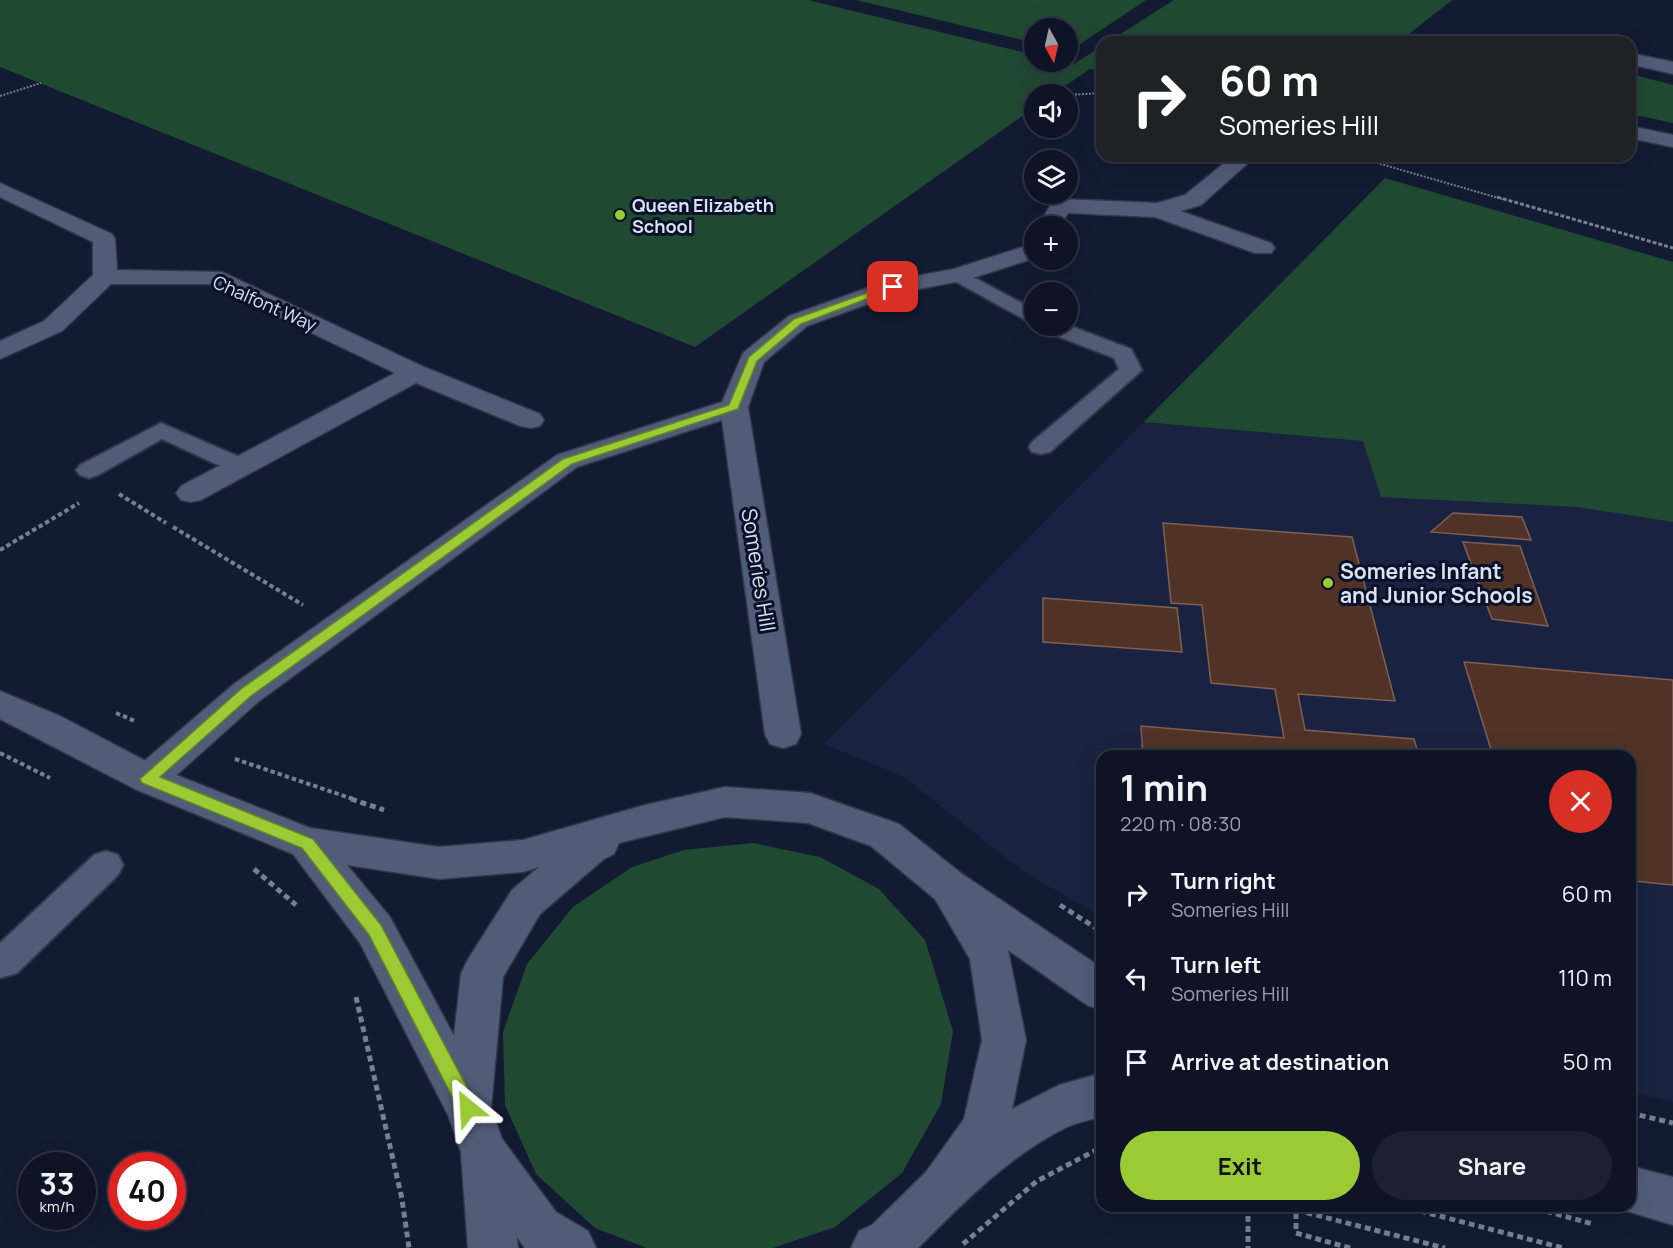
<!DOCTYPE html>
<meta charset="utf-8">
<style>
:root{--surface:#0e1426;--page:#1c2132;--text:#f1f3f6;--muted:#9b9ea7;--line:#2e3343;--accent:#9acb35}
body{margin:0;font-family:Manrope,sans-serif;background:var(--page);color:var(--text);height:100vh;display:flex;flex-direction:column;font-size:22px;white-space:nowrap}
*{box-sizing:border-box;margin:0}
p{font-size:20px;color:var(--muted)}
.icon{flex:none;width:33px;height:33px;fill:none;stroke:currentColor;stroke-width:2;stroke-linecap:round;stroke-linejoin:round}
.map{position:relative;flex:1;overflow:hidden}
.side{position:absolute;left:1096px;top:750px;width:540px;height:462px;display:flex;flex-direction:column;background:var(--surface);border-radius:18px;box-shadow:0 6px 24px #0002,0 0 0 2px var(--line)}
.side>*{flex:none}
.hud{position:absolute;left:1096px;top:36px;width:540px;height:126px;border-radius:18px;box-shadow:0 6px 24px #0002,0 0 0 2px var(--line);background:#202124;color:#fff;overflow:hidden}
.needle{width:39px;rotate:172deg}
.tools{position:absolute;left:1024px;top:18px;display:grid;gap:12px}
.tools a{display:grid;place-items:center;width:54px;height:54px;border-radius:50%;background:var(--surface);box-shadow:0 6px 24px #0002,0 0 0 2px var(--line);font-size:30px}
.speed{position:absolute;left:18px;top:1152px;display:flex;gap:12px;font-size:30px;font-weight:700;text-align:center}
.speed>*{display:grid;place-content:center;width:78px;height:78px;border-radius:50%;background:var(--surface);box-shadow:0 6px 24px #0002,0 0 0 2px var(--line);line-height:1}
.speed small{font-size:15px;font-weight:400}
.speed .limit{border:9px solid #d22;background:#fff;color:#111}
.pin{position:absolute;display:grid;place-items:center;width:51px;height:51px;color:#fff;margin:-26px;border-radius:12px;box-shadow:0 3px 9px #0006}
.me{position:absolute;width:66px;margin:-33px;rotate:333deg;stroke-linejoin:round;filter:drop-shadow(0 0 4px #0008)}
.turn{display:flex;align-items:center;gap:21px;height:126px;padding:0 24px;font-size:27px}
.turn .icon{width:78px;height:78px;stroke-width:2.5}
.turn b{display:block;font-size:42px;line-height:51px}
.round{display:grid;place-items:center;flex:none;width:63px;height:63px;border-radius:32px;background:var(--page)}
.summary{display:flex;align-items:center;justify-content:space-between;height:102px;padding:0 24px}
h1{font-size:36px;font-weight:700;line-height:45px}
.button{display:flex;gap:12px;margin-top:auto;padding:12px 24px}
.button a{flex:1;height:69px;border-radius:36px;background:var(--accent);color:#111;font-size:24px;font-weight:700;line-height:69px;text-align:center}
.button a+a{background:var(--page);color:var(--text)}
ul{padding:0;list-style:none}
li{display:flex;align-items:center;gap:18px;height:84px;padding:0 24px}
li div{flex:1}
li b{display:block;font-size:22px}
li em{font-style:normal}
.map>svg:first-child{display:block}
.built{fill:#192341}
.green{fill:#204932}
.building{fill:#503326;stroke:#7f5f51;stroke-width:1.5}
.lines{fill:none;stroke-linecap:round;stroke-linejoin:round}
.service-casing{stroke:#323649;stroke-width:4}
.minor-casing{stroke:#323649;stroke-width:3}
.tertiary-casing{stroke:#323649;stroke-width:3}
.path-far3{stroke:#777f93;stroke-width:2;stroke-dasharray:2 1.5;stroke-linecap:butt}
.path-far2{stroke:#777f93;stroke-width:3;stroke-dasharray:4 2;stroke-linecap:butt}
.path-far1{stroke:#777f93;stroke-width:4;stroke-dasharray:4.5 3;stroke-linecap:butt}
.path{stroke:#777f93;stroke-width:5;stroke-dasharray:6 4;stroke-linecap:butt}
.service{fill:#515c78;fill-rule:evenodd}
.minor{fill:#515c78;fill-rule:evenodd}
.tertiary{fill:#515c78;fill-rule:evenodd}
.route{fill:#9acb35;stroke:#648422;stroke-width:1.5}
.poi-dot{fill:#9acb35;stroke:#0a1128;stroke-width:2}
.labels{text-anchor:middle;dominant-baseline:central;stroke-width:6;stroke-linejoin:round;paint-order:stroke}
.far-poi-label{font-size:18px;font-weight:bold;fill:#dbe2f3;stroke:#0a1128;text-anchor:start}
.far-street-label{font-size:18px;fill:#dbe2f3;stroke:#0a1128}
.street-label{font-size:21px;fill:#dbe2f3;stroke:#0a1128}
.poi-label{font-size:21px;font-weight:bold;fill:#dbe2f3;stroke:#0a1128;text-anchor:start}
</style>
<div class="map">
<svg width="1673" height="1248" viewBox="0 0 1673 1248">
<rect width="100%" height="100%" fill="#121b32"/>
<path class="built" d="M1385 178 1673 262V1102L1631 1092 1630 756H1102V917L1024 872 904 777 824 744Z"/>
<g class="green">
<path d="M0 0H808L1035 55V62L1074 64 1102 46V72L1090 69 1053 94H1035V107L695 347 0 67Z"/>
<path d="M856 0H1146L1070 51H1068V28H1035V43Z"/>
<path d="M1174 0H1452L1399 42H1108Z"/>
<path d="M1631 74 1673 85V123L1631 114Z"/>
<path d="M1385 178 1673 262V522L1578 507 1381 497 1363 441 1144 422Z"/>
<path d="M753 843 820 857 879 889 925 940 953 1031 941 1104 902 1173 835 1227 773 1248H647L595 1228 536 1174 505 1105 503 1032 527 964 573 907 632 867 684 850Z"/>
</g>
<g class="building">
<path d="M1453 513 1522 517 1531 540 1431 532Z"/>
<path d="M1163 523 1352 537 1395 701 1298 694 1305 730 1414 739 1419 756H1143L1141 726 1284 738 1275 689 1211 683 1202 605 1171 603Z"/>
<path d="M1463 542 1520 546 1548 626 1492 619Z"/>
<path d="M1043 598 1177 608 1182 652 1043 642Z"/>
<path d="M1464 662 1673 680V885L1634 881 1630 872V756H1493Z"/>
</g>
<g class="lines">
<g class="service-casing">
<g id="service">
<path d="M958 269 1035 310V325L951 279 948 275 951 271Z"/>
<path d="M1068 325 1131 349 1142 370 1050 452 1041 454 1032 452 1029 447 1032 442 1119 369 1114 358 1044 331 1041 326Z"/>
<path d="M161 423 249 461 252 466 249 471 240 474 231 471 162 439 98 475 89 478 80 475 76 470 80 465Z"/>
<path d="M106 851 118 855 123 865 118 875 17 973 0 978V943L94 855Z"/>
</g>
</g>
<g class="minor-casing">
<g id="minor">
<path d="M1630 53 1673 62V74L1630 64Z"/>
<path d="M1630 126 1673 135V147L1630 138Z"/>
<path d="M1233 156H1256L1201 205 1180 211 1271 243 1275 248 1271 253H1255L1155 217 1068 213 1060 226H1038L1053 201 1061 199 1157 203 1185 195Z"/>
<path d="M0 183 112 234 115 239 117 270 222 272 424 367 540 414 544 420 540 426 530 428 520 426 416 383 201 500 191 502 181 500 176 493 181 486 395 373 210 284H111L62 331 0 359V341L44 321 93 275V242L0 197Z"/>
<path d="M1035 243V258L966 280 898 293 807 326 764 362 748 407 801 734 796 744 783 748 770 744 765 734 722 420 577 467 258 702 161 789 148 793 135 789 129 779 135 769 234 684 557 455 722 402 743 353 789 316 884 282 954 269Z"/>
<path d="M484 1131 501 1138 507 1154 518 1248H468L461 1154 467 1138Z"/>
</g>
</g>
<g class="tertiary-casing">
<g id="tertiary">
<path d="M0 691 60 716 161 769 310 828 439 847 523 840 645 805 725 787 810 793 899 824 962 874 1102 968V1010L1087 1005 1008 950 1026 1040 1012 1109 1059 1085 1102 1073V1116C1091 1120 1078 1122 1067 1127 1010 1155 963 1203 918 1248H851L859 1231 872 1225 926 1172 964 1119 982 1040 970 959 935 899 871 846 808 823 725 817 619 843 614 854 604 859 540 914 503 977 491 1108 502 1139 556 1212 588 1231 596 1248H525L467 1169 448 1115 360 943 293 854 135 789 0 719ZM347 865 439 879 523 872 539 867 512 890 467 961 461 974 454 1036 390 917Z"/>
<path d="M1630 1166 1673 1177V1225L1613 1207 1630 1206Z"/>
</g>
</g>
<g class="path-far3">
<path d="M1068 95 1102 93"/>
<path d="M0 96 41 83"/>
<path d="M1353 156 1502 199"/>
</g>
<path class="path-far2" d="M1497 197 1673 248"/>
<g class="path-far1">
<path d="M119 494 166 523"/>
<path d="M173 527 303 605"/>
<path d="M0 550 79 503"/>
<path d="M116 713 135 721"/>
<path d="M0 753 50 778"/>
<path d="M235 759 356 800"/>
</g>
<g class="path">
<path d="M351 799 384 810"/>
<path d="M254 869 296 905"/>
<path d="M1060 905 1102 932"/>
<path d="M356 997 402 1199 409 1248"/>
<path d="M1630 1113 1673 1123"/>
<path d="M1248 1206V1248"/>
<path d="M1274 1206 1296 1210V1206"/>
<path d="M1401 1206 1563 1248"/>
<path d="M1527 1206 1593 1224"/>
<path d="M963 1244 1037 1181 1102 1147"/>
<path d="M1350 1248 1296 1233V1210L1445 1248"/>
</g>
<use href="#service" class="service"/>
<use href="#minor" class="minor"/>
<use href="#tertiary" class="tertiary"/>
</g>
<path class="route" d="M889 285 898 287 801 324 757 361 738 409 572 464 251 696 160 777 313 839 381 925 478 1108 475 1114 468 1117 461 1114 369 935 302 848 142 783 140 779 241 689 563 459 729 405 749 357 794 319Z"/>
<g class="poi-dot">
<circle cx="620" cy="215" r="6"/>
<circle cx="1328" cy="583" r="6"/>
</g>
<g class="labels">
<g class="far-poi-label">
<text x="632" y="205">Queen Elizabeth<tspan x="632" dy="21">School</tspan></text>
</g>
<g class="far-street-label">
<text transform="translate(265 303) rotate(24)">Chalfont Way</text>
</g>
<g class="street-label">
<text transform="translate(759 570) rotate(81)">Someries Hill</text>
</g>
<g class="poi-label">
<text x="1340" y="571">Someries Infant<tspan x="1340" dy="24">and Junior Schools</tspan></text>
</g>
</g>
</svg>
<div class="tools">
<a><svg class="needle" viewBox="-14 -14 28 28"><path d="M0-13l5 13h-10z" fill="#e53935"/><path d="M0 13l5-13h-10z" fill="#9b9ea7"/></svg></a>
<a><svg class="icon" aria-label="sound" viewBox="0 0 24 24"><path d="M4 9h4l5-4v14l-5-4H4zM17 9q2 3 0 6"/></svg></a>
<a><svg class="icon" aria-label="layers" viewBox="0 0 24 24"><path d="M12 4l9 5-9 5-9-5zM3 14l9 5 9-5"/></svg></a>
<a>+</a>
<a>−</a>
</div>
<div class="speed"><div>33<small>km/h</small></div><div class="limit">40</div></div>
<div class="pin" style="left:893px;top:287px;background:#d93025"><svg class="icon" aria-label="arrive" viewBox="0 0 24 24"><path d="M6 21V4h12l-3 4 3 4H6"/></svg></div>
<svg class="me" style="left:468px;top:1108px" viewBox="-20 -20 40 40"><path d="M0-17L14 15 0 8-14 15z" fill="#9acb35" stroke="#fff" stroke-width="4"/></svg>
<div class="hud">
<div class="turn"><svg class="icon" aria-label="right" viewBox="0 0 24 24"><path d="M7 20v-9h11M14 6l5 5-5 5"/></svg><div><b>60 m</b>Someries Hill</div></div>
</div>
<section class="side">
<div class="summary"><div><h1>1 min</h1><p>220 m · 08:30</p></div><a class="round" style="background:#d93025;color:#fff"><svg class="icon" aria-label="close" viewBox="0 0 24 24"><path d="M6 6l12 12M18 6L6 18"/></svg></a></div>
<ul>
<li><svg class="icon" aria-label="right" viewBox="0 0 24 24"><path d="M7 20v-9h11M14 6l5 5-5 5"/></svg><div><b>Turn right</b><p>Someries Hill</p></div><em>60 m</em></li>
<li><svg class="icon" aria-label="left" viewBox="0 0 24 24"><path d="M17 20v-9H6M10 6l-5 5 5 5"/></svg><div><b>Turn left</b><p>Someries Hill</p></div><em>110 m</em></li>
<li><svg class="icon" aria-label="arrive" viewBox="0 0 24 24"><path d="M6 21V4h12l-3 4 3 4H6"/></svg><div><b>Arrive at destination</b></div><em>50 m</em></li>
</ul>
<div class="button"><a>Exit</a><a>Share</a></div>
</section>
</div>
